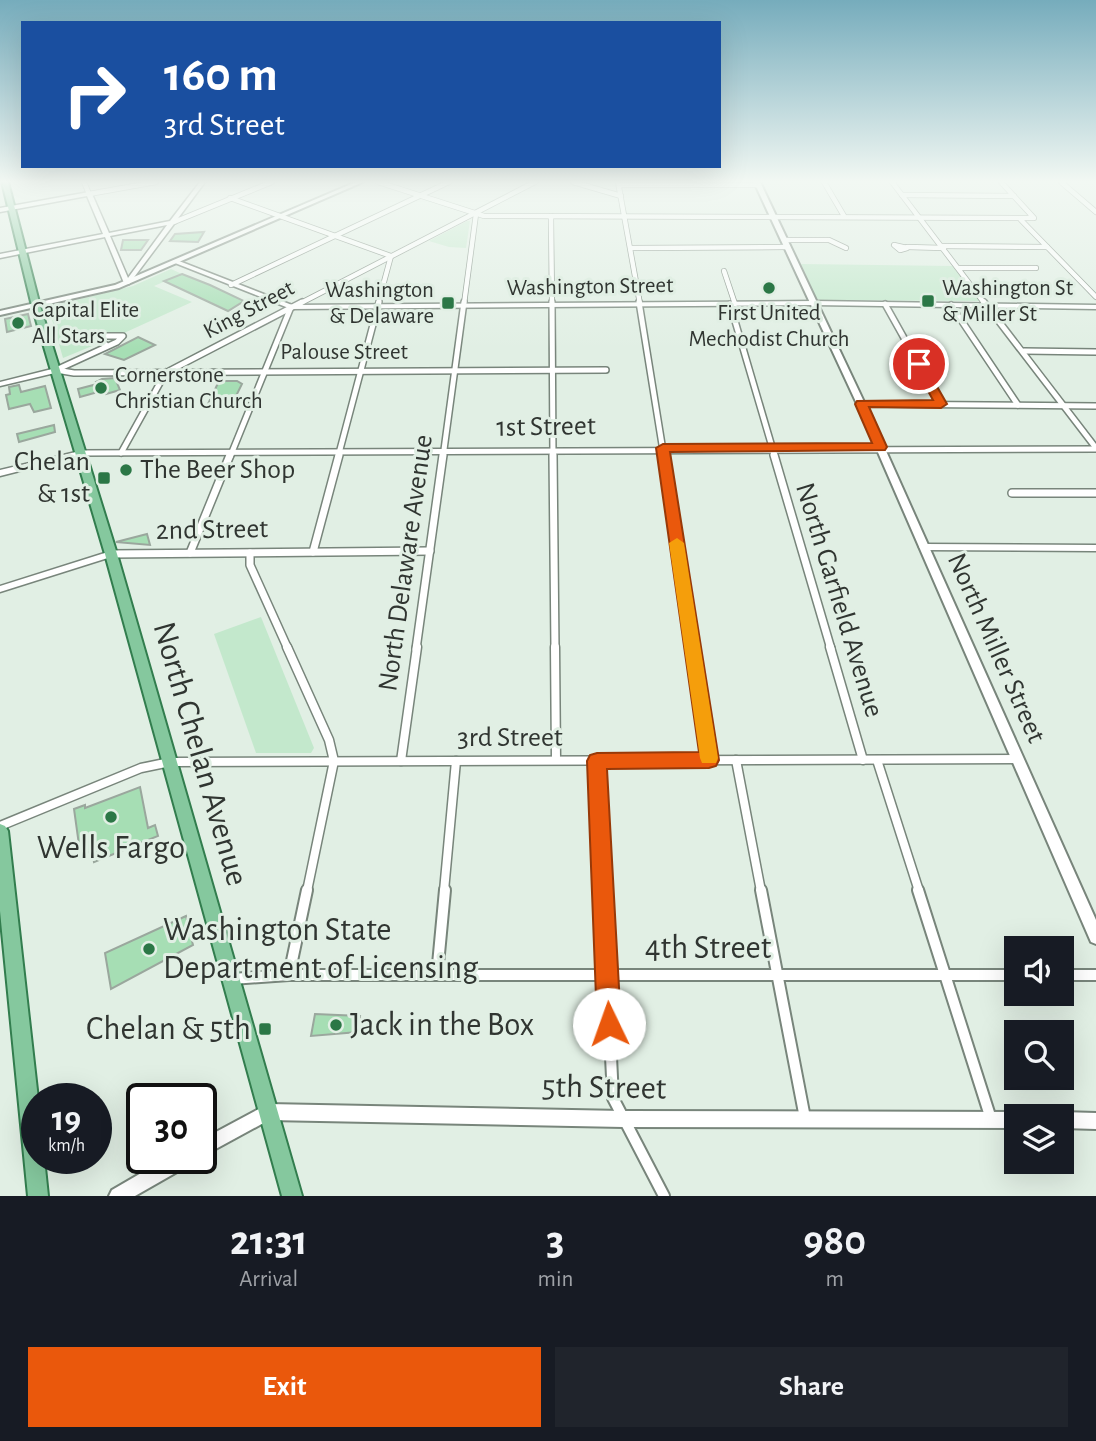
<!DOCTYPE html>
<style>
:root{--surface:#171b24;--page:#20242c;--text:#f1f3f6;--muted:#9ea1a6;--accent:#ea580c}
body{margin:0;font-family:"Alegreya Sans",sans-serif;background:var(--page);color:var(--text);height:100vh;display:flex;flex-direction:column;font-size:26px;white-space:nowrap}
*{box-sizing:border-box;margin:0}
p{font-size:23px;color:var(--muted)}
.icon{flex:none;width:38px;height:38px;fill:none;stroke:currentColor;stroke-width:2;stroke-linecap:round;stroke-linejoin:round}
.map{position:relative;height:1196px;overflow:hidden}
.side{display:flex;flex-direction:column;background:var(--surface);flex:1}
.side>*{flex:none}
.top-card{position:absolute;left:21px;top:21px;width:700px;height:147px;border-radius:0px;box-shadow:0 7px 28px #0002;background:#1a4fa0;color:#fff;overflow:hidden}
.controls{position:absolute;left:1004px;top:936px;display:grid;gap:14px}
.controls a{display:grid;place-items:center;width:70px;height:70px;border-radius:0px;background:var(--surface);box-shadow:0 7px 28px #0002;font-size:35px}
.speed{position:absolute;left:21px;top:1083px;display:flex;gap:14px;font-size:35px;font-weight:700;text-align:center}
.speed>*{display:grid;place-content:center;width:91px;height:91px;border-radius:50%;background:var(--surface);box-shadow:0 7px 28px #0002;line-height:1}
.speed small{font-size:18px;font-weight:400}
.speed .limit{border:4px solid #111;border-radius:10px;background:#fff;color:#111}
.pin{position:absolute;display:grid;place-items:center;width:60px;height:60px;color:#fff;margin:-30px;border:4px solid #fff;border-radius:50%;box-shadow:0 2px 7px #0007}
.me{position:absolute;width:77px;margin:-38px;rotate:357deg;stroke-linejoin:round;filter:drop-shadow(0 0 5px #0008)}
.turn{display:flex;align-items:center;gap:24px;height:147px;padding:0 28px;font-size:32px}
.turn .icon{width:91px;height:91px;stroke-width:2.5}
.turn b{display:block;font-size:49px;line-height:60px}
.eta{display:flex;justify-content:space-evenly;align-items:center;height:119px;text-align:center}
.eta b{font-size:42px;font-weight:600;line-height:49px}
.cta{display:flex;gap:14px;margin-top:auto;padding:14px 28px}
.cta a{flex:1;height:80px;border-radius:0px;background:var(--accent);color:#fff;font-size:28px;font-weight:600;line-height:80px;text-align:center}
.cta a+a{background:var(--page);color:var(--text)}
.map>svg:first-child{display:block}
.green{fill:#c3e8cc}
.building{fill:#a6deb4;stroke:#9aa79d;stroke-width:2}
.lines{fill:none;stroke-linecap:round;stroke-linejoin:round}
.minor-far4-casing{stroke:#78857b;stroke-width:6}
.minor-far3-casing{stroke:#78857b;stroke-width:8}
.minor-far2-casing{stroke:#78857b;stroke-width:10}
.minor-far1-casing{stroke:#78857b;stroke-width:11}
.minor-casing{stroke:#78857b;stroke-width:14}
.tertiary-casing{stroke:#78857b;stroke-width:3}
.secondary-casing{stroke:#78857b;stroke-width:4}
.primary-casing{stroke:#327d4e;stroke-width:4}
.minor-far4{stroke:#fff;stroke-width:4.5}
.minor-far3{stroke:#fff;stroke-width:5}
.minor-far2{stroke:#fff;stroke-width:7}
.minor-far1{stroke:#fff;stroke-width:8}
.minor{stroke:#fff;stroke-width:10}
.tertiary{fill:#fff;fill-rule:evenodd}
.secondary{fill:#fff;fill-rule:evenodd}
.primary{fill:#85c89e;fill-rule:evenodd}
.route{fill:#ea580c;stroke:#983908;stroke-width:2}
.slow{fill:#f59e0b}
.poi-dot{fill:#2b7746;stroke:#e1efe4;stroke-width:2.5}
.labels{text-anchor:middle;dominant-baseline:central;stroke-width:6;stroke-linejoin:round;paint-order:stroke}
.far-street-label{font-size:23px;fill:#303531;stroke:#e1efe4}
.far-poi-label{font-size:23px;fill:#303531;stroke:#e1efe4;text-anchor:start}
.street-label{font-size:28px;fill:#303531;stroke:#e1efe4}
.poi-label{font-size:28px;fill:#303531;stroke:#e1efe4;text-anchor:end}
.near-street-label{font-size:33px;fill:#303531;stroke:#e1efe4}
.near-poi-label{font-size:33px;fill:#303531;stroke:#e1efe4;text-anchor:start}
</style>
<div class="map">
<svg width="1096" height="1196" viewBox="0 0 1096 1196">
<rect width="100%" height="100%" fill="#e1efe4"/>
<g class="green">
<path d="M467 221H470L466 248 449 247 429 241Z"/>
<path d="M801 264 953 266 980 301 820 300 816 298Z"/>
<path d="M171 269 182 274 154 286 192 302 124 333 99 337 97 344 63 358 49 309 52 306 133 286Z"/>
<path d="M261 617 314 748 311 753H256L214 634Z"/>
</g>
<g class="building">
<path d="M204 232 198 242 170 241 175 234Z"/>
<path d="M123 240H148L141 250H121Z"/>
<path d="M182 274 210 285 244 301 228 311 164 281Z"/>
<path d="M28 314 31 326 7 332 5 319Z"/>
<path d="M138 337 155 345 124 360 105 354Z"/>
<path d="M115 378 120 390 106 394 105 390 80 397 78 389 97 384 96 382 102 379Z"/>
<path d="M219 381H237L242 384 232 404H208Z"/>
<path d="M19 385 21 392 45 386 51 408 34 412 30 404 9 409 6 395 10 394 9 387Z"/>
<path d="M54 425 55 432 19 442 17 434Z"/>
<path d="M147 534 150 545 116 542Z"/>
<path d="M140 787 148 828 155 825 158 836 94 862 92 851 84 854 83 844 79 845 74 809 85 805V808Z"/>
<path d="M186 916 193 945 111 989 105 953Z"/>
<path d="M315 1014 360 1016 358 1032 311 1036Z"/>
</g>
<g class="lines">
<g class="minor-far4-casing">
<g id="minor-far4">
<path d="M84 182 89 194 156 182"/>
<path d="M378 182 484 216 1034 218 1001 182"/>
<path d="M573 182 621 196"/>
<path d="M618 182 640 304"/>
<path d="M824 182 844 216"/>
<path d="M892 182 985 304"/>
<path d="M1061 182 1096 212"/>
<path d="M619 185H759"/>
<path d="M902 195 1014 196"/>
<path d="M230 198 391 256 378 304"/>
<path d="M551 216 552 304"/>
<path d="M1021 220 1096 297"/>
<path d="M174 222 272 182"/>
<path d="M784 240H829L846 248"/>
<path d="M894 245 907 248 900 250Z"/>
<path d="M942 246 1047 247"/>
<path d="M907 247 944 248"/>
<path d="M631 248 788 247"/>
<path d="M959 268H1036"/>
<path d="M724 271 735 304"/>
<path d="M231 285 449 182"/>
<path d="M299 304 535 182"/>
<path d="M464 304 476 214"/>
</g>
</g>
<g class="minor-far3-casing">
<g id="minor-far3">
<path d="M552 302 553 457"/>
<path d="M639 302 664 457"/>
<path d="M984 302 1096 448"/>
<path d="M730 304 775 457"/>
<path d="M885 304 941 404"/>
<path d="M951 305 1018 405"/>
<path d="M1024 351 1096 352"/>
<path d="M56 370 74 373 606 370"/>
<path d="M56 370 117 342 123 336H105L101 342 106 345"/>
<path d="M169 371 302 302"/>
<path d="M861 404 1096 406"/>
<path d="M80 453 1096 449"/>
<path d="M121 453 166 372"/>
<path d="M230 457 291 307"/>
<path d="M338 457 379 302"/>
<path d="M443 457 464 302"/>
</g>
</g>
<g class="minor-far2-casing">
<g id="minor-far2">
<path d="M553 455 555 649"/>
<path d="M664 455 693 649"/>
<path d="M774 455 831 649"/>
<path d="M1012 493H1096"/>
<path d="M313 552 339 455"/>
<path d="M190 553 230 455"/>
<path d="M250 553V565L288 649"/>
<path d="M111 554 430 551"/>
<path d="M416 649 443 455"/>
</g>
</g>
<g class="minor-far1-casing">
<g id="minor-far1">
<path d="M287 647 329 740 334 761 307 891"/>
<path d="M555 647 556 760"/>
<path d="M692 647 709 760"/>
<path d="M830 647 863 760"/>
<path d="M736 760 761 891"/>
<path d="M877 760 919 891"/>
<path d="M401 761 417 647"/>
<path d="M597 761 603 891"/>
<path d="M0 826 141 768 170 762 1018 759"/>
<path d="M444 891 456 761"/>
</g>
</g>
<g class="minor-casing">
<g id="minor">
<path d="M603 890 613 1098 664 1196"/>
<path d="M761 890 805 1118"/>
<path d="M918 890 991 1119"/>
<path d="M289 975 307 890"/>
<path d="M437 975 445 890"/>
<path d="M1062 975H1096"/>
<path d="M232 979 289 975H1017"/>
</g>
</g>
<g class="tertiary-casing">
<g id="tertiary">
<path d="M200 182H205L176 221V223L174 224 129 284 124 283 105 237 0 258V254L103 234 87 196 0 212V208L89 192 92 194 109 233 170 221ZM167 225 128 278 110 236Z"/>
<path d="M175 261H179L292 305 814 301 1096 305V309L814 305 291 309 175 263Z"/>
<path d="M56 368H59V372L0 386V382Z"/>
<path d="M80 451 84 453 83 455 0 476V470Z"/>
<path d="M924 544 1096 545V551L924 550 919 547Z"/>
<path d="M111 551 116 554 114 556 0 592V586Z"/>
</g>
</g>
<g class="secondary-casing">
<g id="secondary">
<path d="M356 182H363L119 288 0 315V311L115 285Z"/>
<path d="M754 182H760L865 404 1096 920V944L1091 942 857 404Z"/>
<path d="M268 1104 623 1111 1017 1112 1023 1114 1024 1116H1017V1128L623 1127 269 1120 201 1157V1140Z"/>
<path d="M1062 1112 1096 1113V1129L1062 1128V1116H1055L1056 1114Z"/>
<path d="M167 1158H193L191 1164 135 1196H109L112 1190Z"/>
</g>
</g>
<g class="primary-casing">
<g id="primary">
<path d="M2 182H8L40 306 117 554 302 1196H282L105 554 32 306Z"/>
<path d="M0 824 5 826 8 831 38 1099 37 1158H44L48 1196H28L0 911Z"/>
</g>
</g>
<use href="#minor-far4" class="minor-far4"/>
<use href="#minor-far3" class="minor-far3"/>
<use href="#minor-far2" class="minor-far2"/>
<use href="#minor-far1" class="minor-far1"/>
<use href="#minor" class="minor"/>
<use href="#tertiary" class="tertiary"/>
<use href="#secondary" class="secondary"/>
<use href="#primary" class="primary"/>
</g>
<linearGradient id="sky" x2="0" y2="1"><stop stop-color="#76acbc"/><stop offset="0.52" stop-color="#f2f8f3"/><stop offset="1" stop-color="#f2f8f3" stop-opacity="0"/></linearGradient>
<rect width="1096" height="349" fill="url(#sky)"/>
<path class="route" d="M915 362H923L947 404 941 408 869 407 887 447 885 450 670 452 719 760 716 766 709 768 607 769 621 1024 617 1032 609 1036 601 1032 597 1024 587 761 590 755 597 753 699 752 656 448 663 444 872 443 855 404 857 401 933 400 913 364Z"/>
<path class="slow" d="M677 538 684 543 718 758 716 763H702L700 758 669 543Z"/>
<g class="poi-dot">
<circle cx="769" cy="288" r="7"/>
<rect x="921" y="294" width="14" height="14" rx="3.5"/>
<rect x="441" y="296" width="14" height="14" rx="3.5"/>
<circle cx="18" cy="323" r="7"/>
<circle cx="101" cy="388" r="7"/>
<circle cx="126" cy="470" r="7"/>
<rect x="97" y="471" width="14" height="14" rx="3.5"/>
<circle cx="111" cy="817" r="7"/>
<circle cx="149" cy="949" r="7"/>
<circle cx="336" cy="1025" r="7"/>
<rect x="258" y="1022" width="14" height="14" rx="3.5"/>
</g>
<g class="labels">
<g class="far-street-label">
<text transform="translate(590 287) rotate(-1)">Washington Street</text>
<text transform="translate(249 310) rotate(-28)">King Street</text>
<text x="344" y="352">Palouse Street</text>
</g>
<g class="far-poi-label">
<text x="942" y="288">Washington St<tspan x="942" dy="26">&amp; Miller St</tspan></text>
<text x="434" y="290" text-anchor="end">Washington<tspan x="434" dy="26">&amp; Delaware</tspan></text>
<text x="32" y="310">Capital Elite<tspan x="32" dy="26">All Stars</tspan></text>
<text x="769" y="313" text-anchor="middle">First United<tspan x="769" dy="26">Mechodist Church</tspan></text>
<text x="115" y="375">Cornerstone<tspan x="115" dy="26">Christian Church</tspan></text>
</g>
<g class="street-label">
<text transform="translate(546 427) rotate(-1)">1st Street</text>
<text transform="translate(212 530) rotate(-1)">2nd Street</text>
<text transform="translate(406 563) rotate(-82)">North Delaware Avenue</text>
<text transform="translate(839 600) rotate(73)">North Garfield Avenue</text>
<text transform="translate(996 648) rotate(66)">North Miller Street</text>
<text x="510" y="738">3rd Street</text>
</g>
<g class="poi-label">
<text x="90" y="462">Chelan<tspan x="90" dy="32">&amp; 1st</tspan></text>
<text x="140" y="470" text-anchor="start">The Beer Shop</text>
</g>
<g class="near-street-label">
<text transform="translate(200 754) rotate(74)">North Chelan Avenue</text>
<text x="708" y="948">4th Street</text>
<text transform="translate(604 1088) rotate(1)">5th Street</text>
</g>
<g class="near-poi-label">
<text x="111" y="848" text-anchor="middle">Wells Fargo</text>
<text x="163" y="930">Washington State<tspan x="163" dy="38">Department of Licensing</tspan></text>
<text x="350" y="1025">Jack in the Box</text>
<text x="251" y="1029" text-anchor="end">Chelan &amp; 5th</text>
</g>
</g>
</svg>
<div class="controls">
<a><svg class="icon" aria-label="sound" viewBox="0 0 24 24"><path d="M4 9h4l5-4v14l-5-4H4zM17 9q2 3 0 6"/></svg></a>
<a><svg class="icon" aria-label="search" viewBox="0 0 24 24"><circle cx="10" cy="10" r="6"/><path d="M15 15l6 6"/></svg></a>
<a><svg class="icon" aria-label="layers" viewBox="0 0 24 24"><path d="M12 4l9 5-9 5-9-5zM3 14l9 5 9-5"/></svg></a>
</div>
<div class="speed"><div>19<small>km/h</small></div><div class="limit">30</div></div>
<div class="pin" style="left:919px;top:364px;background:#d93025"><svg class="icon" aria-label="arrive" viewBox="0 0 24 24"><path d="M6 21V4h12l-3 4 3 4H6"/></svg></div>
<svg class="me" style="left:609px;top:1024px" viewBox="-20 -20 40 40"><circle r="19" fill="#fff"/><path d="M0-13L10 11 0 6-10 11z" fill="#ea580c"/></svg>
<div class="top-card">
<div class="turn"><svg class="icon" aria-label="right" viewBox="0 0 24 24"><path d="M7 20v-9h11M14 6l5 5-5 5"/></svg><div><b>160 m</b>3rd Street</div></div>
</div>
</div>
<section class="side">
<div class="eta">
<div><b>21:31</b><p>Arrival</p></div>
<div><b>3</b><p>min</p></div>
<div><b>980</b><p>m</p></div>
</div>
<div class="cta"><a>Exit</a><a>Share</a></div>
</section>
